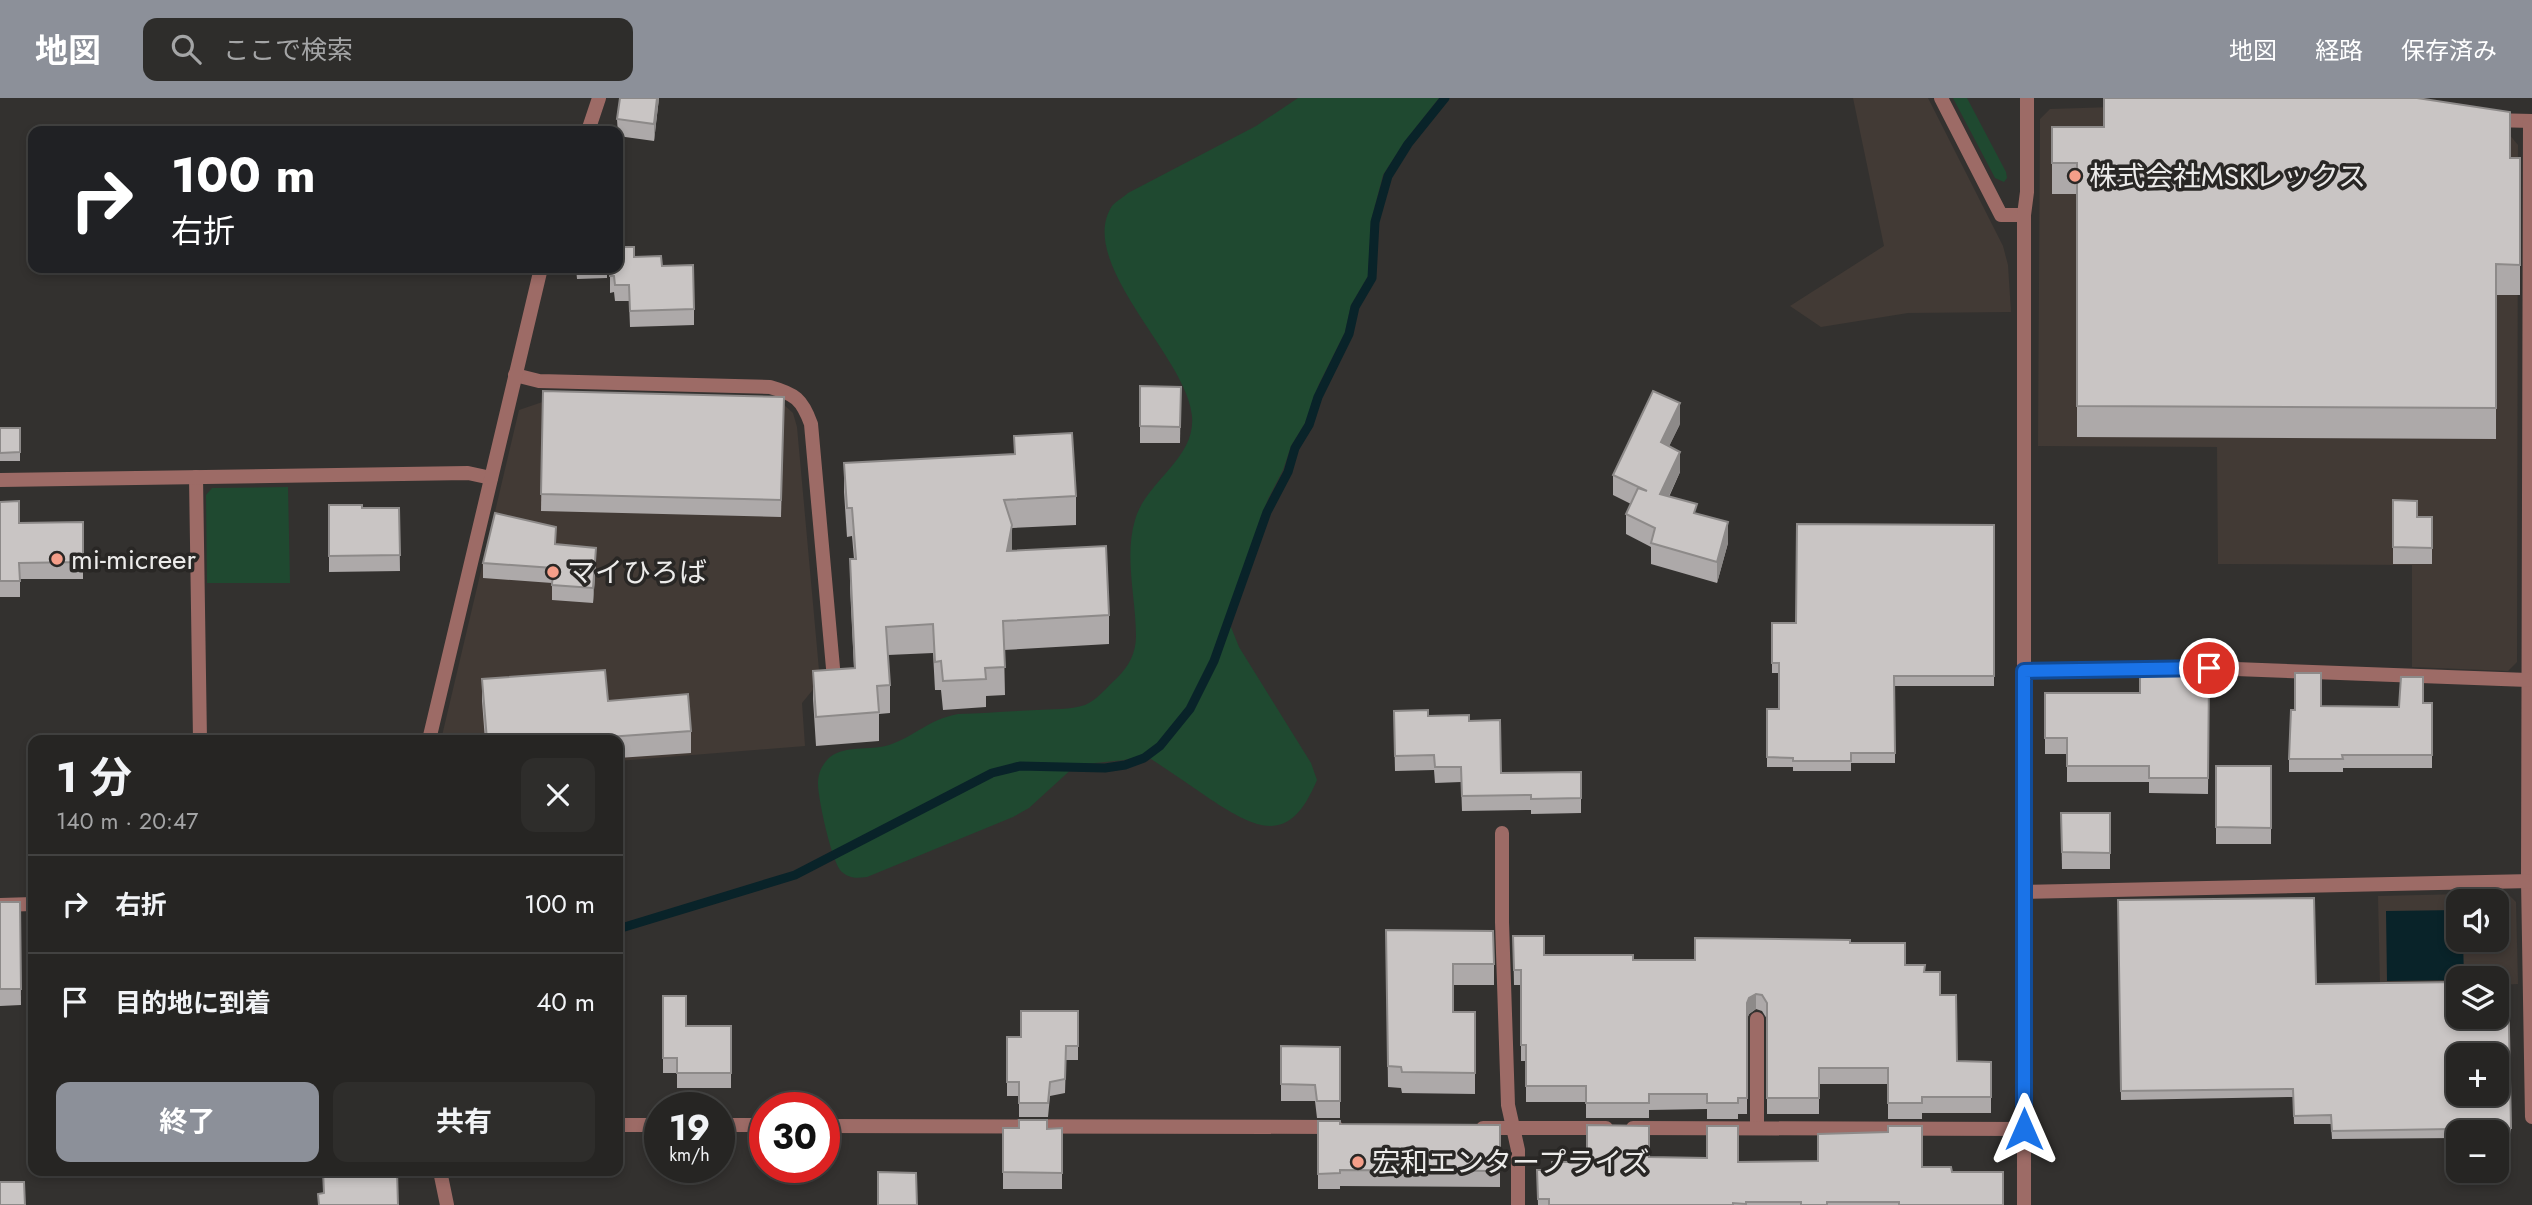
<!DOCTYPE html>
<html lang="ja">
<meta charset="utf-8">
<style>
:root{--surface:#262523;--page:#2e2d2b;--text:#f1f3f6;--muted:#a4a5a6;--line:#424241;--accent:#8c9099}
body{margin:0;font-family:Jost,"Noto Sans JP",sans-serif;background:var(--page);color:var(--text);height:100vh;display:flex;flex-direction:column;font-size:26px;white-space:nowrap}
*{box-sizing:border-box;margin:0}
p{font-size:23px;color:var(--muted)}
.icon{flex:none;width:38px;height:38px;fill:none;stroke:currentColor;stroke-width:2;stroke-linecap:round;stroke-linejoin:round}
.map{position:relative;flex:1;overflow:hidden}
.details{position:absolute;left:28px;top:637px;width:595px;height:441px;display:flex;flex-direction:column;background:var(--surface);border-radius:14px;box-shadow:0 4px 10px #0003,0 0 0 2px var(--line)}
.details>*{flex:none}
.top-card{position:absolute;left:28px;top:28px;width:595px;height:147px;border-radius:14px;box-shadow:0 4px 10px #0003,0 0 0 2px var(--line);background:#202124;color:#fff;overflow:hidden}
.buttons{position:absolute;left:2446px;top:791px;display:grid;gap:14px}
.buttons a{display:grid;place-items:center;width:63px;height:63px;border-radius:14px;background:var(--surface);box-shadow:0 4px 10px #0003,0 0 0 2px var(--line);font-size:35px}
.speed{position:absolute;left:644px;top:994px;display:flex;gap:14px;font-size:35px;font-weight:700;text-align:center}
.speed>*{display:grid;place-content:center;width:91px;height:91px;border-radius:50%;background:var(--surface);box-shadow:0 4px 10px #0003,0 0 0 2px var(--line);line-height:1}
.speed small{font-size:18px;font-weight:400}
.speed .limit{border:10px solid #d22;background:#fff;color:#111}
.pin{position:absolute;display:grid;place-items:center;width:60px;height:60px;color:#fff;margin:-30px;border:4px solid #fff;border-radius:50%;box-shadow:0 2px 7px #0007}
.me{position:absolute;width:77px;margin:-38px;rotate:0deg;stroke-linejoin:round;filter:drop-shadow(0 0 5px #0008)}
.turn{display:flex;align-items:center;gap:24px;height:147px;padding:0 28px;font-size:32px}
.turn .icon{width:91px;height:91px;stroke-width:2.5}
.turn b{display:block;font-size:49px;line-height:60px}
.round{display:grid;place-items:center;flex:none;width:74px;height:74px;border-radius:14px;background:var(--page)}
.headline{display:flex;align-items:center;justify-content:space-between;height:119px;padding:0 28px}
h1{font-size:42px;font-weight:700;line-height:52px}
.cta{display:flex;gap:14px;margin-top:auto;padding:14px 28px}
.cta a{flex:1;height:80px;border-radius:14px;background:var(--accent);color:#fff;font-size:28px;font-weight:700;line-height:80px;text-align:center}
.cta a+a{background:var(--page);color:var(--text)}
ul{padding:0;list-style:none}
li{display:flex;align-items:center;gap:21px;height:98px;padding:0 28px;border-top:2px solid var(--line)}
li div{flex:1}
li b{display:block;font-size:26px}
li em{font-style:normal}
header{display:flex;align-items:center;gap:42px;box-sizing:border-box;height:98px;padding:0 35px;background:var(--accent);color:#fff}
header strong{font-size:33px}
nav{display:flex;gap:38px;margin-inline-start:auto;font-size:24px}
.search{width:490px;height:63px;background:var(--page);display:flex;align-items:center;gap:18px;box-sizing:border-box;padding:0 24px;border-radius:14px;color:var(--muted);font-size:26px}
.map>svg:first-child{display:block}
.built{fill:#423a35;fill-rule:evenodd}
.green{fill:#1f4930}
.water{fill:#092329}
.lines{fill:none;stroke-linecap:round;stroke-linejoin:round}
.stream{stroke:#092329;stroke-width:9}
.service{stroke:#9d6b66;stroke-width:14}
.minor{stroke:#9d6b66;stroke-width:14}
.wall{fill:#ada9a9}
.shaded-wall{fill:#8d8a89}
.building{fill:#c9c5c4;stroke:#8d8a89;stroke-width:2;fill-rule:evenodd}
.route-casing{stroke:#114b97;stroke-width:18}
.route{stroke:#1a73e8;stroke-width:12}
.poi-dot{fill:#f49e89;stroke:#292725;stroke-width:2.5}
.labels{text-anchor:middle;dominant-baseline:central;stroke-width:7;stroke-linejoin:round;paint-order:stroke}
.poi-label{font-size:28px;fill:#ecebea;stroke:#292725;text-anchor:start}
</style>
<header>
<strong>地図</strong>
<div class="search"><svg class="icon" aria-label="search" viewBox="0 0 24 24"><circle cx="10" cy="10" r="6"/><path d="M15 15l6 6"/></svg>ここで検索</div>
<nav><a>地図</a><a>経路</a><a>保存済み</a></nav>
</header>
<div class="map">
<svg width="2532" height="1107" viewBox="0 0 2532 1107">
<rect width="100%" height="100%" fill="#33312f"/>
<g class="built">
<path d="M1853 0H1928L2003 148 2008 167 2011 214 1908 215 1821 229 1790 208 1884 148Z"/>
<path d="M2272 4 2509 36 2518 47 2517 564 2508 573 2412 569V467L2218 466 2217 349 2038 348 2040 21 2050 11Z"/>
<path d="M560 298 783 306 793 315 797 329 820 583 802 605 805 648 618 663V642H441L519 312Z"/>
<path d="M2507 795 2516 804 2518 886 2497 887V880H2459V887L2380 888 2378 798ZM2459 803H2497V842H2459Z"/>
</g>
<g class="green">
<path d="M1298 0H1439L1405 43 1383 77 1371 123 1368 178 1351 207 1345 234 1319 286 1305 325 1291 348 1283 372 1268 401 1233 499 1229 524 1239 549 1311 665 1317 682C1290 747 1259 733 1210 701 1191 688 1171 674 1151 661L1141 658 1124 662 1076 667 1029 710 1013 719 867 779C857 780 850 781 842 774 832 766 818 700 818 686 818 676 821 669 827 662 841 646 871 653 889 647 916 638 927 622 958 616 985 615 1011 613 1037 612 1053 611 1070 612 1085 607 1097 602 1107 589 1117 580 1129 568 1136 555 1136 538 1136 500 1124 459 1135 422 1146 383 1196 361 1192 318 1188 260 1075 165 1112 108 1116 103 1124 99 1128 95L1256 28Z"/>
<path d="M1953 0H1967L2006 74 2007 80 2004 84 1995 80Z"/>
<path d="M288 389 290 485H207L206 397 212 390Z"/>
<path d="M292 637V642H209V638Z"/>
</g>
<path class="water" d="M2459 812V842H2463L2464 880H2459V882L2387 883 2386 813Z"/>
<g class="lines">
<path class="stream" d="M618 831 795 777 992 675 1020 668 1105 670 1125 667 1144 660 1160 648 1190 611 1214 563 1267 414 1288 374 1295 350 1309 327 1318 299 1349 236 1355 209 1372 180 1375 124 1388 78 1408 46 1445 0"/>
<path class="service" d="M515 277 539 283 770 289C795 296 802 301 811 326L834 581"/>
<g class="minor">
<path d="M1941 0 2001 117H2024"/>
<path d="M2491 22 2532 23"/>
<path d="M2530 23 2528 783 2532 1019"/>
<path d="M588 33 599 0"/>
<path d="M196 379 200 642"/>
<path d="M0 382 468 375 491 380"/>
<path d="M2024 573 2209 570 2528 582"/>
<path d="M429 642 541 170"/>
<path d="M1502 735V824L1508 1007 1518 1052V1107"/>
<path d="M2024 794 2532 783"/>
<path d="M0 807 33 806"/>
<path d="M1757 921V1030"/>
<path d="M618 1027H660"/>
<path d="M719 1027H765"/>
<path d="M824 1028 1336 1029"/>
<path d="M1483 1030H1606"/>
<path d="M1633 1030 2024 1031"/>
<path d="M440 1073 447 1107"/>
<path d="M2024 1107V117L2027 94V0"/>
</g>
</g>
<g class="wall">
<path d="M620 0H659L654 43 618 38 617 21Z"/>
<path d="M2052 29 2520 60V197H2496V341L2077 339V96H2052Z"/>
<path d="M634 159 694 211V227L630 229 629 203H615L614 194 610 195V170Z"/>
<path d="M576 170H607V180L577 181Z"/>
<path d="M1140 288 1181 289 1180 345H1140Z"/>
<path d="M543 293 784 299 781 419 541 413Z"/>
<path d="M1680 326 1669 348 1680 374 1669 399 1697 416 1728 445 1717 485 1651 466V449L1626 436V416L1631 406 1613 397V377Z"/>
<rect x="0" y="330" width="20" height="33"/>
<path d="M1014 338 1076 398V427L1012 430V453L1109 517V546L1004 552 1005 597 986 598V609L943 612 941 592H935L933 555 888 557 890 587V615L879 616V643L816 648 813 601V573L854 570 850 490V461H854L852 438 847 439 844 394V365L1014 356Z"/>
<path d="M2393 402 2417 419H2432V466H2393Z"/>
<path d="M0 404 19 425 83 424V481H20V499H0Z"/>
<path d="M329 407 362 410H399L400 473 329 474Z"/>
<path d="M1994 427V588H1895V665H1851V673H1793V669H1767V611H1779V575H1772V525H1796Z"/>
<path d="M556 447 596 465 593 505 552 502V485L483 480V465Z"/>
<path d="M2189 577H2209L2208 696 2149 695V684H2067V656H2045V595H2140Z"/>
<path d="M482 581 608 603 691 633V655L618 660V642H485L482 603Z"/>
<path d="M2423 605H2432V670H2343V674H2289V661L2321 608 2399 609Z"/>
<path d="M1428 618 1469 623 1501 675 1581 674V715L1531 716V712L1462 713 1461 684 1435 685 1434 672 1395 673 1394 628Z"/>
<rect x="2216" y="668" width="55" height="78"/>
<path d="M2061 715H2110V771H2062Z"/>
<path d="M2118 802 2316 886 2508 883 2511 1039H2497V1034H2459V1040L2332 1041 2331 1026H2294L2293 999 2121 1002Z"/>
<path d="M0 804H20L21 907 0 908Z"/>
<path d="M1386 832 1494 866V887H1453V914H1475V996L1402 995 1401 990 1388 989Z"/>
<path d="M1513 838 1544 857 1633 862H1695L1850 845 1925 874 1940 897 1957 963 1991 964V1015H1922V1021H1888V986H1819V1016H1767V921L1762 913 1756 911 1749 916 1747 921V1016H1738V1021H1707V1011L1649 1012V1020H1586V1004H1526V963H1521V887H1514Z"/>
<path d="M663 898 686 928H731V990H677V975H663Z"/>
<path d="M1078 913V962H1066L1065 995 1050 998 1048 1019H1019V998H1007V939H1021Z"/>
<path d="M1281 948 1340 949V1020H1317L1315 1003H1281Z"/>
<path d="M1318 1023 1340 1026 1500 1027V1089L1340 1088V1091H1318Z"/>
<rect x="1003" y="1030" width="59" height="61"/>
<path d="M1649 1059 1738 1064 1922 1069 1952 1074 2003 1107H1538L1537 1072H1552L1587 1064Z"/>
</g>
<g class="shaded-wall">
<path d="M657 0H659L654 43V26Z"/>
<path d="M1680 305V326L1661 365V344Z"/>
<path d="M1680 354V374L1660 417V396Z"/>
<path d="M1728 424V445L1717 485V464Z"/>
<path d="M1012 427V456L1007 453Z"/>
<path d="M596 450V465L593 505V490Z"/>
<path d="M1756 896V911L1749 916 1747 921V905L1749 900Z"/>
</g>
<g class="building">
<path d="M620 0H657L654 26 617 21Z"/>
<path d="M2104 0H2417L2510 14V60H2520V167L2496 166V310L2077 308V65H2052V29H2104Z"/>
<path d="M618 149H634V159L661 158 662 168 693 167 694 211 630 213 629 187H615L614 178H610V170H618Z"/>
<path d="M1140 288 1181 289 1180 329 1140 328Z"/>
<path d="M543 293 784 299 781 402 541 396Z"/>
<path d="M1653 293 1680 305 1661 344 1680 354 1660 396 1697 406 1694 415 1728 424 1717 464 1651 445 1655 430 1626 416 1638 390 1647 393 1613 377Z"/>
<path d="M0 330H20V354L0 355Z"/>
<path d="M1072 335 1076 398 1004 402 1012 427 1007 453 1106 448 1109 517 1003 523 1005 569 985 570 986 581 943 583 941 563 935 564 933 526 886 529 890 587 877 588 879 614 816 619 813 573 855 570 850 461H856L852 410H847L844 365 1015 356 1014 338Z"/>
<path d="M2393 402 2417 403V419H2432V450L2393 449Z"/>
<path d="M19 403V425L83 424V464L19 465 20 483H0V404Z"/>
<path d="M329 407H362V410H399L400 457 329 458Z"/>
<path d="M495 415 556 429 555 446 596 450 593 490 552 487 553 470 483 465Z"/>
<path d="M1797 426 1994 427V578H1894L1895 655H1851V663H1793V660L1767 659V611H1779V565H1772V525H1796Z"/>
<path d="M2140 571H2189V577H2209L2208 680H2149V668H2067V640H2045V595H2140Z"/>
<path d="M605 572 608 603 688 596 691 633 566 642H487L482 581Z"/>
<path d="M2295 575H2321V608L2399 609 2401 579H2423V605H2432V657H2342L2343 661H2289L2291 612H2295Z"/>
<path d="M1428 612V618L1469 617V623L1500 622 1501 675 1581 674V700L1531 701V697L1462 698 1461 669H1435L1434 657 1395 658 1394 613Z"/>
<path d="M2216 668H2271V730L2216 729Z"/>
<path d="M2061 715H2110V755L2062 754Z"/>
<path d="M2314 800 2316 886 2459 884V919H2497V883H2508L2511 1030 2332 1033 2331 1017 2294 1018 2293 991 2121 993 2118 802ZM2459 957H2497V996H2459Z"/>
<path d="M0 804H20L21 891H0Z"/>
<path d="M1386 832 1493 833 1494 866H1453V914H1475V975L1402 974 1401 969 1388 968Z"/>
<path d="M1513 838H1544V857H1633V862H1695V840L1850 842V845H1905V867H1925L1924 874H1940V897H1956L1957 963 1991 964V999H1922V1005H1888V970H1819V1000H1767V905L1762 897 1756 896 1749 900 1747 905V1000H1738V1005H1707V996H1649V1005H1586V988H1526V947H1521V872H1514Z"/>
<path d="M663 898H686V928H731V975H677V960H663Z"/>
<path d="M1021 913H1078V948H1066L1065 981 1050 984 1048 1005H1019V984H1007V939H1021Z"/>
<path d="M1281 948 1340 949V1003H1317L1315 987 1281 986Z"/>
<path d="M1019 1022H1047V1031L1062 1030V1075L1003 1074V1030H1019Z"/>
<path d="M1318 1023H1340V1026L1500 1027V1073L1340 1072V1075L1318 1076Z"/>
<path d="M1587 1027 1649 1028V1059L1707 1060V1028H1738V1064L1818 1063V1036L1888 1034V1028H1922V1069H1951L1952 1074H2003V1107H1899V1104H1827V1107H1801V1104H1746V1106L1733 1105V1107H1549V1101H1538L1537 1072H1552V1064H1587Z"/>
<path d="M323 1073H397L398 1107H319L318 1096 324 1095Z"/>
<path d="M878 1074 916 1075 917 1107H878Z"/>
<path d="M0 1084H24L25 1107H0Z"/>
</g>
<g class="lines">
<g class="route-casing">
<path id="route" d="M2024 1031V573L2209 570"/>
</g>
<use href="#route" class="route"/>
</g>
<g class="poi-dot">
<circle cx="2075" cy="78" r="7"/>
<circle cx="57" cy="461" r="7"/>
<circle cx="553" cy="474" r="7"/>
<circle cx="1358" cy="1064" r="7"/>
</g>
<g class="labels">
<g class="poi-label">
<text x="2089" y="78">株式会社MSKレックス</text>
<text x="71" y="461">mi-micreer</text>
<text x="567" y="474">マイひろば</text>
<text x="1372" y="1064">宏和エンタープライズ</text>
</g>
</g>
</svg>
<div class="buttons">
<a><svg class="icon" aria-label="sound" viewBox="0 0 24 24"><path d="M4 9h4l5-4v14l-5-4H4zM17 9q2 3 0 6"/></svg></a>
<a><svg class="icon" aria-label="layers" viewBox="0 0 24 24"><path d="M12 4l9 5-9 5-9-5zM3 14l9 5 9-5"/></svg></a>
<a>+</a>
<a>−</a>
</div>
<div class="speed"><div>19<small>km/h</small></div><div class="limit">30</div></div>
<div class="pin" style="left:2209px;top:570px;background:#d93025"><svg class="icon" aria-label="arrive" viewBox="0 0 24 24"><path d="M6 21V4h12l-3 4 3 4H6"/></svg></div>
<svg class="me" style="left:2024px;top:1031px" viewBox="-20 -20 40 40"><path d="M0-17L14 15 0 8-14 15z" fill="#1a73e8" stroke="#fff" stroke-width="4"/></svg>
<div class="top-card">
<div class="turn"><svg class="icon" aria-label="right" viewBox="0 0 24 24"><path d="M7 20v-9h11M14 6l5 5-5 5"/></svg><div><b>100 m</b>右折</div></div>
</div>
<section class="details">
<div class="headline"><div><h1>1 分</h1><p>140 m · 20:47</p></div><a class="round"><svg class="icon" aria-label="close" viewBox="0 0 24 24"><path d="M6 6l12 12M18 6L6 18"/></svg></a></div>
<ul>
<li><svg class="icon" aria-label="right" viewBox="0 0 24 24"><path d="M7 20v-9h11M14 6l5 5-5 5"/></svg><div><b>右折</b></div><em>100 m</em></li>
<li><svg class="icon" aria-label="arrive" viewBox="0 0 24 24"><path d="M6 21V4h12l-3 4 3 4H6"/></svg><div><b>目的地に到着</b></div><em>40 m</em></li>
</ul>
<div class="cta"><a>終了</a><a>共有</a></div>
</section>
</div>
